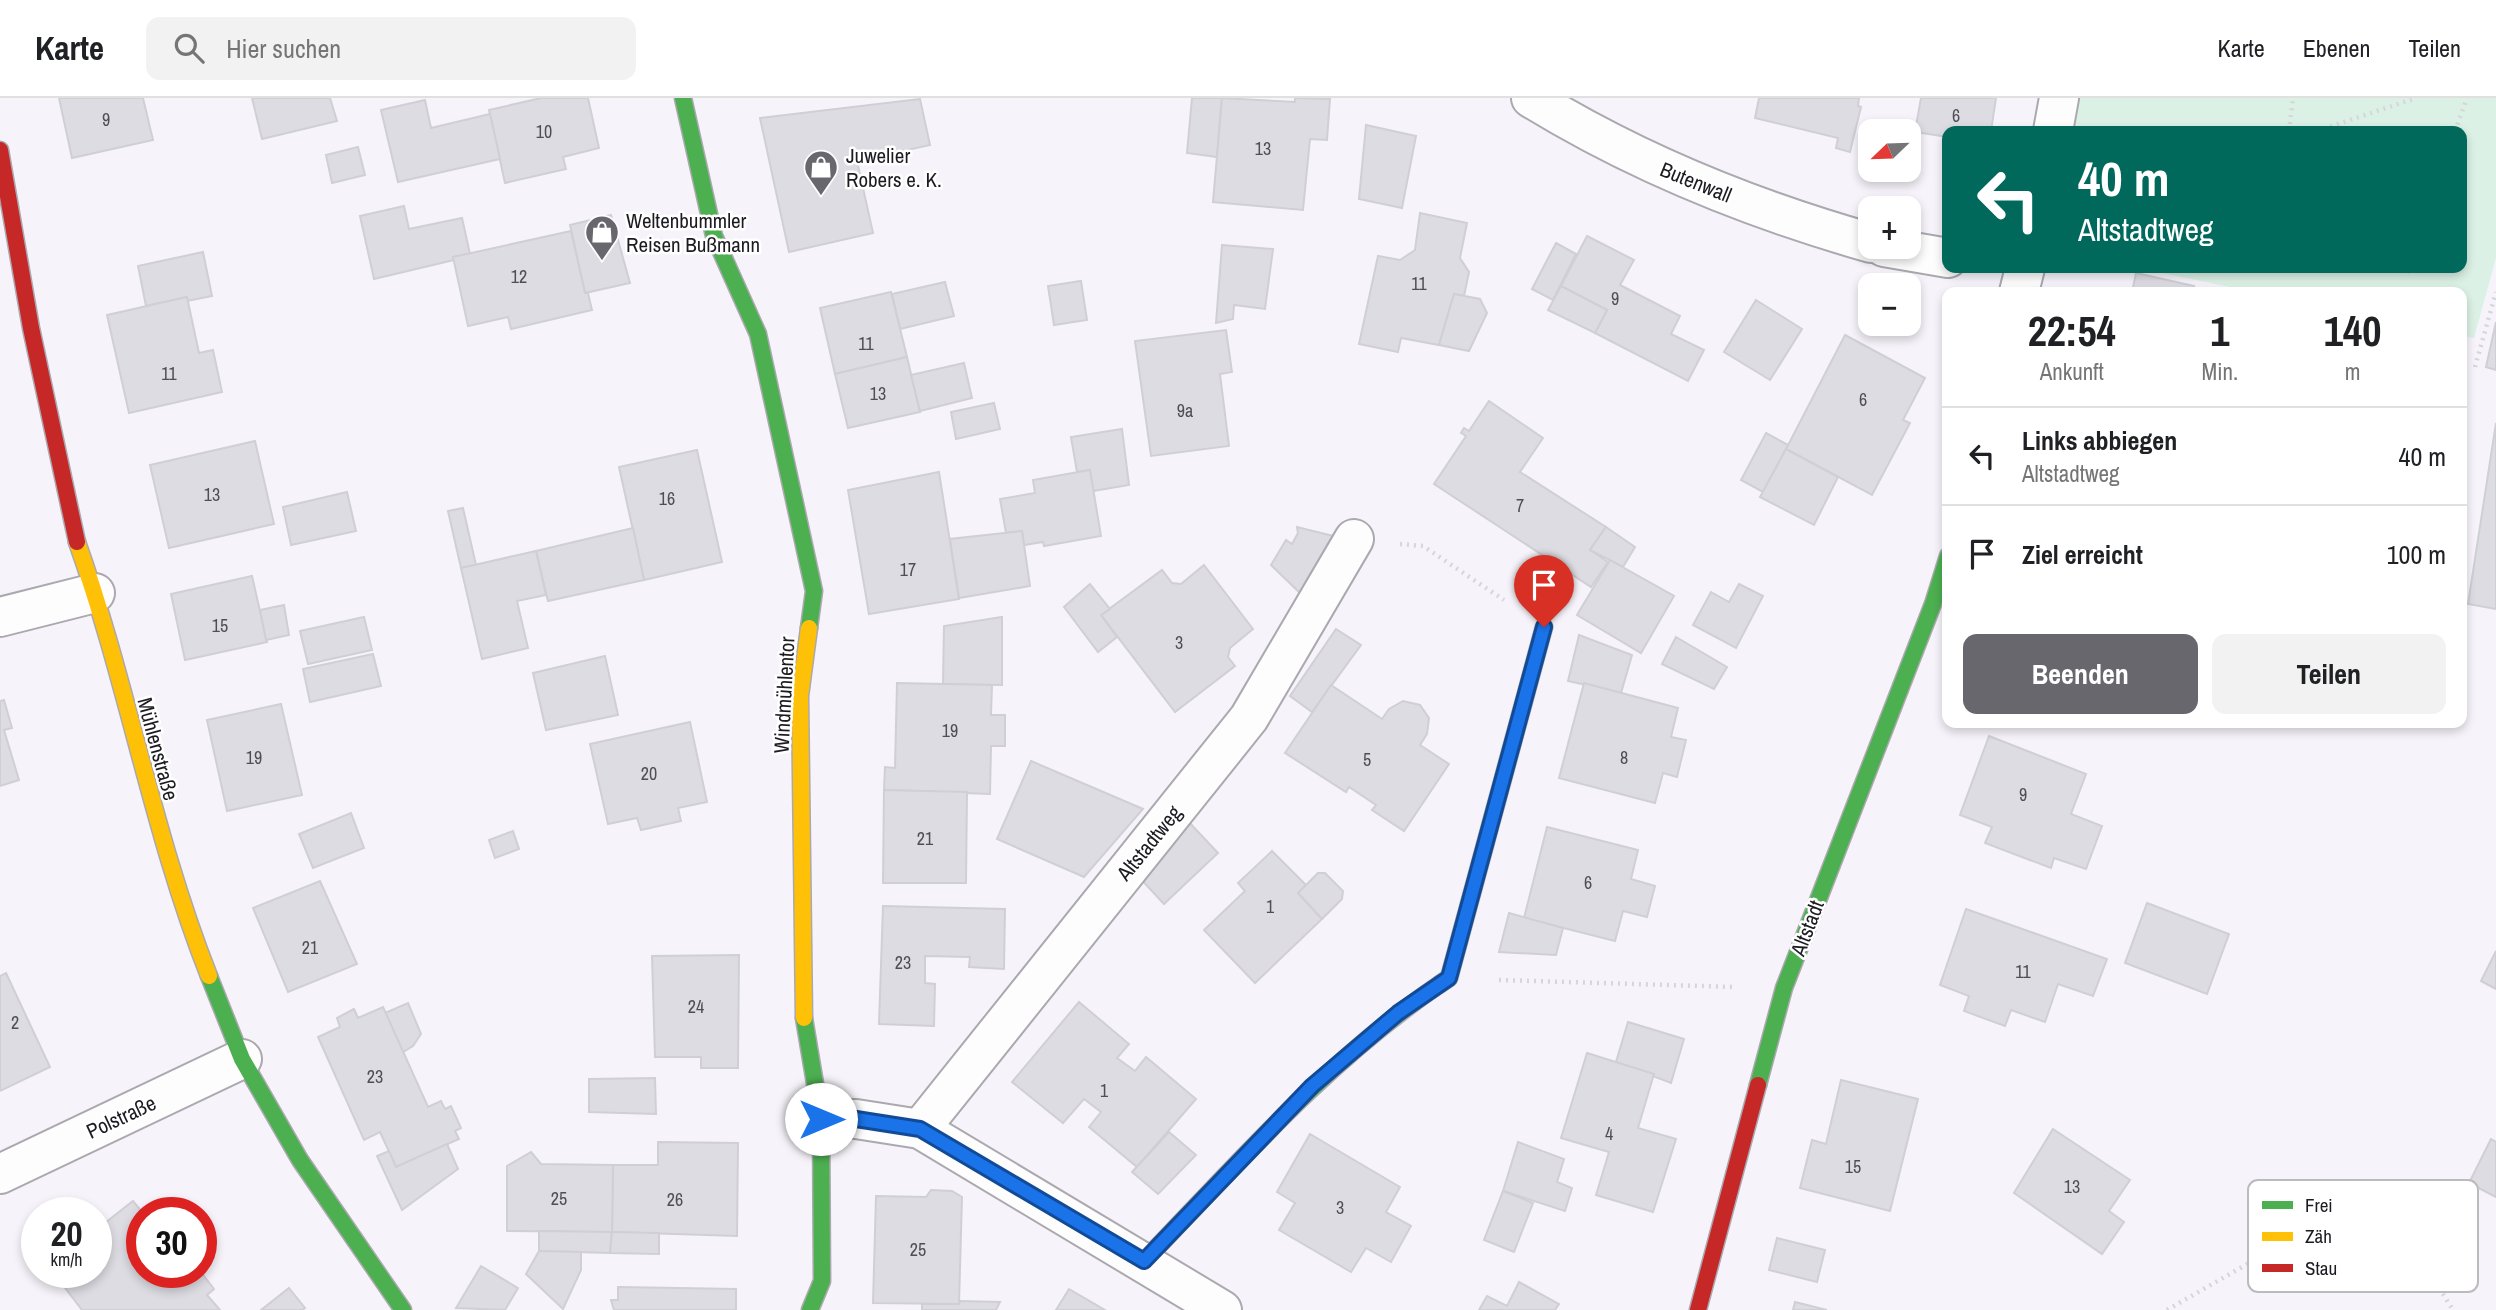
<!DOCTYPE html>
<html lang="de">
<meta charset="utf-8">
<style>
:root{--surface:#fff;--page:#f2f2f2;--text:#202124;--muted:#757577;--line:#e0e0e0;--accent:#69676e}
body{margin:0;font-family:"Archivo Narrow",sans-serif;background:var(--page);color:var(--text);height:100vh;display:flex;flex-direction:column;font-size:26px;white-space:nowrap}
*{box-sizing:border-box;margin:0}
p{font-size:23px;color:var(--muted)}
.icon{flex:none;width:38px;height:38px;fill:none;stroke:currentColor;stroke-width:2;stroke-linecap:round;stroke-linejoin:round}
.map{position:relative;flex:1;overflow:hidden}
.drawer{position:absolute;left:1942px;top:189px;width:525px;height:441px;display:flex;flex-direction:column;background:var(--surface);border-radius:14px;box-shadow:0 4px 10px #0003}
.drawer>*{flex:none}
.banner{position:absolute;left:1942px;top:28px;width:525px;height:147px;border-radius:14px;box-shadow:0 4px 10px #0003;background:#00695c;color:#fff;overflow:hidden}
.needle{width:46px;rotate:247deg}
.tools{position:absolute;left:1858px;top:21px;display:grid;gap:14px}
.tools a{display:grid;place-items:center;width:63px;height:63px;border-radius:14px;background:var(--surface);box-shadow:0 4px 10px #0003;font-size:35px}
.speed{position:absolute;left:21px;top:1099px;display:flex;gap:14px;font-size:35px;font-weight:700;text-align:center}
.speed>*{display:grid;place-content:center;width:91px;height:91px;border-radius:50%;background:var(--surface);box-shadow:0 4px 10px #0003;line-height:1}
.speed small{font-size:18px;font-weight:400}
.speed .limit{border:10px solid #d22;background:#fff;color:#111}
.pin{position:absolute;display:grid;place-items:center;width:60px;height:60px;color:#fff;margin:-72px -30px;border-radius:50% 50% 50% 0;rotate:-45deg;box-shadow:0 0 7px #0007}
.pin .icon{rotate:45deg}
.me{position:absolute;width:77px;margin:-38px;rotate:90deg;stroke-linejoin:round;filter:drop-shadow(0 0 5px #0008)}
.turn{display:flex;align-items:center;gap:24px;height:147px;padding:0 21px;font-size:32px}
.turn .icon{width:91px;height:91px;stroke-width:2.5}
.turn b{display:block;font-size:49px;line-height:60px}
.eta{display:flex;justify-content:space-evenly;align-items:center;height:119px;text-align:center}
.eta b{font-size:42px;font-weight:800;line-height:49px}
.primary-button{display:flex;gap:14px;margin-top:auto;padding:14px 21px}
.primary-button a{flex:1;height:80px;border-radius:14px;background:var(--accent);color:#fff;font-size:28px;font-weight:800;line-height:80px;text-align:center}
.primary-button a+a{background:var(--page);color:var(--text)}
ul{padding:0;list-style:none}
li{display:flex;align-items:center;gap:21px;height:98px;padding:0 21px;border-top:2px solid var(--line)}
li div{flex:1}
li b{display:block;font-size:26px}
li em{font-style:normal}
header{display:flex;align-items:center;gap:42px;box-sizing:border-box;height:98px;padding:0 35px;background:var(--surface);border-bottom:2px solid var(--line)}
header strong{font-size:33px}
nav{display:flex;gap:38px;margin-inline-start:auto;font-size:24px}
.search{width:490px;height:63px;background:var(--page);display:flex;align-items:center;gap:18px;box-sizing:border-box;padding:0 24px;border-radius:14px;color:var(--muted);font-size:26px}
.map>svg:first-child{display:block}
.green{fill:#dcf1e5}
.building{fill:#dddce2;stroke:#d0cfd6;stroke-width:2}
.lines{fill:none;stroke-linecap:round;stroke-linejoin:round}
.street-casing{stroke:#aba9af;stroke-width:42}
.fast-casing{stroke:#aba9af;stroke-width:19}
.slow-casing{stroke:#aba9af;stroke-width:19}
.jam-casing{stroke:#aba9af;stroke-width:19}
.path{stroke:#d6d5d8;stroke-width:4.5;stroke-dasharray:2 5;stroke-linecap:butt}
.street{stroke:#fefdfe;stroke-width:38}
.fast{stroke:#4caf50;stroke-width:16}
.slow{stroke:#ffc107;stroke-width:16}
.jam{stroke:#c62828;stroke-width:16}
.route-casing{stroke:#114b97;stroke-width:18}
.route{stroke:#1a73e8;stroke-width:12}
.labels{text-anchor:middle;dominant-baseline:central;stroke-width:5;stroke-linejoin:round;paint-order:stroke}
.number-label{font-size:18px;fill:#504e55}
.poi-label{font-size:21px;fill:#1d1b22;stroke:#fff;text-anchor:start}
.street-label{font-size:21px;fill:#1d1b22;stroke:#fff}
.key{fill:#fff;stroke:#bbbbbd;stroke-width:2}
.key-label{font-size:19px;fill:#1d1b22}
</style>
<header>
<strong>Karte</strong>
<div class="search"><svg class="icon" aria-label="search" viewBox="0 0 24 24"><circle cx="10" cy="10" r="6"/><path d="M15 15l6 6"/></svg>Hier suchen</div>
<nav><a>Karte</a><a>Ebenen</a><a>Teilen</a></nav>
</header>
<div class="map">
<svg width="2496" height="1212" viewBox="0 0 2496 1212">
<rect width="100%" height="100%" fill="#f6f4fa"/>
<path class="green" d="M2076 0H2496V160L2474 240 2462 238V194H2254L2138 170H2462V33H2069Z"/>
<g class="building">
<path d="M59 0H143L153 42 72 60Z"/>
<path d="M252 0H330L337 23 262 41Z"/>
<path d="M541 0H588L599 50 563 59 566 71 505 85 489 12Z"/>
<path d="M1192 0H1222L1217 59 1187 55Z"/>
<path d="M1222 0 1295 4V0L1330 1 1327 42 1310 41 1303 112 1213 104Z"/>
<path d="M1759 0H1859L1858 8 1861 9 1850 54 1836 50 1838 40 1755 20Z"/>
<path d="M1921 0H1996L1991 33H1948V39L1915 34Z"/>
<path d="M920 1 930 47 857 63 873 135 789 154 760 20Z"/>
<path d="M425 2 431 30 490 16 500 61 398 84 381 12Z"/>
<path d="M1366 27 1416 38 1402 110 1359 101Z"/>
<path d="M358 49 365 77 332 85 326 57Z"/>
<path d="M404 108 409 131 462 120 470 156 453 159 454 162 374 181 360 118Z"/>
<path d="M1420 115 1467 125 1460 160 1469 174 1464 198 1454 196 1439 247 1401 240 1398 254 1359 246 1378 158 1400 162 1415 152Z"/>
<path d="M611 117 630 185 585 195 570 127Z"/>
<path d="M571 133 585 195H588L592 212 511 231 508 219 468 228 453 159Z"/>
<path d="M1587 138 1634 162 1620 187 1680 218 1671 236 1704 252 1688 283 1595 235 1607 212 1561 188Z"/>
<path d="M1556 145 1576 156 1553 202 1532 191Z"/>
<path d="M1222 147 1273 151 1265 211 1234 207 1233 221 1216 225Z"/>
<path d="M203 154 212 198 187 203V199L146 208 138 168Z"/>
<path d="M2136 175 2194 188 2192 194H2132Z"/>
<path d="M1081 183 1087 222 1054 227 1048 188Z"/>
<path d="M945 184 954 218 900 231 892 196Z"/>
<path d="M1561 188 1607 212 1595 235 1548 212Z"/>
<path d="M891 194 907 259 835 276 820 210Z"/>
<path d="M1454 196 1480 201 1487 215 1469 253 1439 247Z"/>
<path d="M187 199 199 255 213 252 222 294 129 315 107 217Z"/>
<path d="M1756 202 1802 231 1770 282 1724 254Z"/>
<path d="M2496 224V272L2486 269Z"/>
<path d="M1226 232 1232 274 1220 276 1229 348 1151 358 1135 243Z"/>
<path d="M1845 237 1925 280 1903 322 1910 325 1872 397 1786 351Z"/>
<path d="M907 259 920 314 848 330 835 276Z"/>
<path d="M964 265 972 300 920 313 911 277Z"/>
<path d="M1489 303 1543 340 1520 374 1606 429 1590 452 1608 464 1591 489 1434 386 1466 338 1461 335 1464 330 1469 333Z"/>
<path d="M994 305 1000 331 956 341 951 314Z"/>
<path d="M2496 325V511L2468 506Z"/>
<path d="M1122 331 1129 387 1093 393 1090 372 1077 374 1071 339Z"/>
<path d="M1766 335 1788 347 1763 394 1741 382Z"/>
<path d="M255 343 274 426 169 450 150 367Z"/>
<path d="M1786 351 1838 379 1814 427 1760 399Z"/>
<path d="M697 352 722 464 644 482 619 369Z"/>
<path d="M1090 372 1101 438 1044 448 1043 444 1024 447 1022 433 1006 435 1000 401 1035 395 1033 382Z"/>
<path d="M939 374 959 501 869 516 848 392Z"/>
<path d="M347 394 356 433 291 447 283 409Z"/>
<path d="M463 410 476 467 461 470 448 413Z"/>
<path d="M1297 429 1333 438 1301 496 1271 467 1286 442 1292 446 1298 435Z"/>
<path d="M1606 429 1635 449 1623 469 1590 452Z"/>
<path d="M633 430 644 482 548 503 536 453Z"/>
<path d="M1022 433 1030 488 959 500 950 441Z"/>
<path d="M536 453 546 497 517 503 528 550 482 561 461 470Z"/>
<path d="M1610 462 1674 498 1641 555 1577 517Z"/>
<path d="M1204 467 1253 531 1230 550 1228 559 1235 568 1175 614 1101 517 1162 472 1172 485 1181 486Z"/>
<path d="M252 478 267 544 185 562 171 496Z"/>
<path d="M1090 486 1110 511 1101 517 1117 539 1098 554 1064 509Z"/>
<path d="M1739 486 1763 498 1736 550 1693 527 1711 494 1729 504Z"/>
<path d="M284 507 289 537 266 542 260 512Z"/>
<path d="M364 519 372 552 308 566 300 533Z"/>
<path d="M1002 519V587L943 586 944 528Z"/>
<path d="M1336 531 1361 547 1312 614 1290 598Z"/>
<path d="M1579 537 1632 557 1621 595 1568 583Z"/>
<path d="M1676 539 1727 569 1714 591 1662 566Z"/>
<path d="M373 556 381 588 310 604 303 571Z"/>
<path d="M605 558 618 617 546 632 533 575Z"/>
<path d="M897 585 992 587 991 617H1005V648H991L990 696 884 692 885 669 895 670Z"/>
<path d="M1584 585 1678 610 1671 639 1686 642 1677 679 1663 675 1655 705 1559 680Z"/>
<path d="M1331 587 1382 621 1389 611 1403 603 1420 607 1429 620 1427 636 1420 647 1449 666 1404 733 1372 712 1376 707 1349 689 1346 694 1285 655Z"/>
<path d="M4 602 12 630 4 632 19 682 0 688V603Z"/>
<path d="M281 606 302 697 227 713 207 622Z"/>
<path d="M690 624 707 704 678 710 681 723 641 732 637 720 608 726 590 646Z"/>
<path d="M1989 638 2086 676 2071 716 2102 728 2086 771 2054 760 2051 770 1985 745 1992 729 1960 717Z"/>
<path d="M1031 663 1143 711 1084 779 997 741Z"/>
<path d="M884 692 967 694 966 785H883Z"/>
<path d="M351 715 364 750 313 770 299 736Z"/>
<path d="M1186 721 1218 755 1164 806 1137 777Z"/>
<path d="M1547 729 1638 752 1631 781 1655 788 1647 819 1623 813 1615 843 1524 820Z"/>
<path d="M513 733 519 751 495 760 489 742Z"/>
<path d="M1272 753 1306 787 1298 795 1322 821 1255 885 1204 832 1245 793 1238 785Z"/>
<path d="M1318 775H1325L1343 793 1342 801 1322 821 1298 795Z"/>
<path d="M320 783 357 866 288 894 253 810Z"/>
<path d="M2147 805 2229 836 2207 896 2125 865Z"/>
<path d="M883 808 1005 811 1004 871 969 869 970 859 925 858V885L935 886 934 928 879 926Z"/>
<path d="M1966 811 2107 861 2093 898 2058 886 2045 924 2011 912 2005 928 1964 913 1969 898 1940 887Z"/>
<path d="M1509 815 1563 830 1556 857 1499 854Z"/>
<path d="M2496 853V891L2481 883Z"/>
<path d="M739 857 738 970H701V959H655L652 858Z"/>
<path d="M6 875 50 969 0 993V878Z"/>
<path d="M1079 904 1129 946 1117 960 1135 973 1146 959 1196 1001 1137 1069 1089 1029 1101 1014 1084 1001 1063 1025 1012 984Z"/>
<path d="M408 905 421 936 413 948 403 954 385 915Z"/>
<path d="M383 909 428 1009 441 1003 445 1011 451 1008 461 1030 455 1033 459 1041 396 1069 380 1034 364 1042 318 939 340 929 337 920 354 911 358 920Z"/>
<path d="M1628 924 1684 941 1671 985 1616 964Z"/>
<path d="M1587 955 1654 976 1638 1030 1676 1041 1653 1114 1596 1097 1609 1054 1561 1040Z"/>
<path d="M655 980 656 1016 589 1014V981Z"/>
<path d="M1841 982 1918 1001 1890 1113 1800 1090 1812 1042 1826 1046Z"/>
<path d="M2053 1031 2130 1082 2109 1113 2124 1124 2102 1156 2014 1095Z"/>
<path d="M1169 1034 1196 1057 1158 1096 1132 1074Z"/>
<path d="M1310 1036 1400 1089 1386 1114 1411 1128 1391 1164 1366 1150 1351 1174 1279 1132 1295 1105 1277 1094Z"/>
<path d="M2491 1041 2496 1044V1099L2469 1085Z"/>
<path d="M658 1044 738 1045 737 1138 612 1134 613 1067H658Z"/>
<path d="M1518 1044 1564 1061 1557 1084 1572 1090 1565 1113 1503 1093Z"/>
<path d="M447 1046 458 1071 402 1112 377 1058 389 1053 396 1069Z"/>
<path d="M531 1054 541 1066 613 1067 612 1134 507 1133V1068Z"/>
<path d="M931 1092 952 1093 962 1099 959 1206 873 1205 876 1098 926 1099Z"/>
<path d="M1503 1093 1533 1105 1514 1154 1484 1142Z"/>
<path d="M133 1103 143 1115 142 1174H201L214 1191 207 1197 220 1212H82L53 1174H96V1132Z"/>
<path d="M539 1133 612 1134 610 1155 539 1153Z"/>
<path d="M612 1134 659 1135V1156L610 1155Z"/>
<path d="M1777 1140 1825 1152 1817 1184 1769 1172Z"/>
<path d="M539 1153 581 1154V1172L563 1211 526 1176Z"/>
<path d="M481 1168 518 1190 505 1212 456 1210Z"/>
<path d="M1519 1184 1559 1206 1555 1212H1479L1487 1198 1507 1208Z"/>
<path d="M618 1189 736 1191V1212H614L611 1202H618Z"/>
<path d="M289 1190 305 1210 302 1212H261Z"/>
<path d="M1069 1191 1105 1212H1056Z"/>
<path d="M960 1203 1000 1204 996 1212H922V1206H959Z"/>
<path d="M1795 1204 1827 1212H1793Z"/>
</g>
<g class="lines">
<g class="street-casing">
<g id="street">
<path d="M1531 0C1637 65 1751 111 1871 145"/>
<path d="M2053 33 2059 0"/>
<path d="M1884 149 1948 160"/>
<path d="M2019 194 2025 170"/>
<path d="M0 519 95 495"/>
<path d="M821 1021H856L920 1031 1222 1212"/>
<path d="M920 1031 1249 620 1354 441"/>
<path d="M0 1076 242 961"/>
</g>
</g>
<g class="fast-casing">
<g id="fast">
<path d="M683 0 714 138 758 236 814 493 809 530"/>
<path d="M209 878 242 961 300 1062 403 1212"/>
<path d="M804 920 821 1021 822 1183 810 1212"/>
<path d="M1758 987 1784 890 1933 506 1948 458"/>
<path d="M1144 1163C1238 1065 1327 963 1440 886"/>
</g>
</g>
<g class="slow-casing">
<g id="slow">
<path d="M77 444C128 587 153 737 209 878"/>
<path d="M804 920 800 598 809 530"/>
</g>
</g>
<g class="jam-casing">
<g id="jam">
<path d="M0 52 31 230 77 444"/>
<path d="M1440 886 1449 880 1544 529"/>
<path d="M1698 1212 1758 987"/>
</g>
</g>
<g class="path">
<path d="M2289 33 2293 0"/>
<path d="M2317 33 2416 0"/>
<path d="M2455 33 2467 0"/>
<path d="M2407 175 2409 170"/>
<path d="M2475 269 2496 194"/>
<path d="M1400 446 1423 448 1504 502"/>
<path d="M1499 882 1735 889"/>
<path d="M2167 1212 2249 1165 2368 1115 2383 1112 2396 1121 2453 1212"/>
</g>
<use href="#street" class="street"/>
<use href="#fast" class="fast"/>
<use href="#slow" class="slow"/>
<use href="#jam" class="jam"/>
</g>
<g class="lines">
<g class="route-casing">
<path id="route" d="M821 1021H856L920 1031 1144 1163 1312 988 1398 915 1449 880 1544 529"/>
</g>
<use href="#route" class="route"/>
</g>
<defs>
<g id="shop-pin" transform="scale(1.75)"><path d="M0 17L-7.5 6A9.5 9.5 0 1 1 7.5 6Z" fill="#69676e" stroke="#fff"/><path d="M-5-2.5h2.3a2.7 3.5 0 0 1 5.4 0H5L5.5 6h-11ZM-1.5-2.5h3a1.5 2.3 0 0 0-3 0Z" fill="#fff"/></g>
</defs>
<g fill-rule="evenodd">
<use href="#shop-pin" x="821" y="69"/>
<use href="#shop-pin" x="602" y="134"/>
</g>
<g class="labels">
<g class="number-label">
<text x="1956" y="17">6</text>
<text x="106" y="21">9</text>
<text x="544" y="33">10</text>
<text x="1263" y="50">13</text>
<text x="519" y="178">12</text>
<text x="1419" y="185">11</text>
<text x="1615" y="200">9</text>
<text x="866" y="245">11</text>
<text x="169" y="275">11</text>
<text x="878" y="295">13</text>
<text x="1863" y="301">6</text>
<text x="1185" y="312">9a</text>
<text x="212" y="396">13</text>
<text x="667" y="400">16</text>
<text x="1520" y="407">7</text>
<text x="908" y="471">17</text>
<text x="220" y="527">15</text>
<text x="1179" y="544">3</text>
<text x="950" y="632">19</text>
<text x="254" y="659">19</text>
<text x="1624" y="659">8</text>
<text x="1367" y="661">5</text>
<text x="649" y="675">20</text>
<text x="2023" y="696">9</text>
<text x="925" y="740">21</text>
<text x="1588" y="784">6</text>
<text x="1270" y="808">1</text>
<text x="310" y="849">21</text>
<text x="903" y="864">23</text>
<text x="2023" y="873">11</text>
<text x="696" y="908">24</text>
<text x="15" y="924">2</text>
<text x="375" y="978">23</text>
<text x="1104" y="992">1</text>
<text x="1609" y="1035">4</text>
<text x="1853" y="1068">15</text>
<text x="2072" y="1088">13</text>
<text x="559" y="1100">25</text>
<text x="675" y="1101">26</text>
<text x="1340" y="1109">3</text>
<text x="918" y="1151">25</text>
</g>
<g class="poi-label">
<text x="846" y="57">Juwelier<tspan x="846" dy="24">Robers e. K.</tspan></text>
<text x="626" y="122">Weltenbummler<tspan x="626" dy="24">Reisen Bußmann</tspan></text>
</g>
<g class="street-label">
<text transform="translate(1696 84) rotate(22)">Butenwall</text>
<text transform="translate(784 597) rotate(-87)">Windmühlentor</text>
<text transform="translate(158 651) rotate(75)">Mühlenstraße</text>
<text transform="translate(1149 745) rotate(-51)">Altstadtweg</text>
<text transform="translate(1807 830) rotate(-69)">Altstadt</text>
<text transform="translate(121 1019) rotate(-25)">Polstraße</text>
</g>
</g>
<rect x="2248" y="1082" width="230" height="112" rx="10" class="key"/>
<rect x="2262" y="1103" width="31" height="8" fill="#4caf50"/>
<rect x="2262" y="1134" width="31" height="9" fill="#ffc107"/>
<rect x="2262" y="1166" width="31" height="8" fill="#c62828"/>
<g class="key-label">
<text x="2305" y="1114">Frei</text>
<text x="2305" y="1145">Zäh</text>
<text x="2305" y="1177">Stau</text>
</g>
</svg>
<div class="tools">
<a><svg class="needle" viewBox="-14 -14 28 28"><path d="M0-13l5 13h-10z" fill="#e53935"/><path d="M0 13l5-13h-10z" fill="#757577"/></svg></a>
<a>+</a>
<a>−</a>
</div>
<div class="speed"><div>20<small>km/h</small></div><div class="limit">30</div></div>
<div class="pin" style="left:1544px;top:529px;background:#d93025"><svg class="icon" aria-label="arrive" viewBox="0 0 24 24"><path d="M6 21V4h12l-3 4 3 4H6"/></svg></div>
<svg class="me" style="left:821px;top:1021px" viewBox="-20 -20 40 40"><circle r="19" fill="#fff"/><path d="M0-13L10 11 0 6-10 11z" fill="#1a73e8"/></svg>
<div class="banner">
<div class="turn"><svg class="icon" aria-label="left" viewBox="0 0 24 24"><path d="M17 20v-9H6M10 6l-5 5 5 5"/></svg><div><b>40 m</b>Altstadtweg</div></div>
</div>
<section class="drawer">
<div class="eta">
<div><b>22:54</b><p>Ankunft</p></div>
<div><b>1</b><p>Min.</p></div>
<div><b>140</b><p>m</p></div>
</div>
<ul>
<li><svg class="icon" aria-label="left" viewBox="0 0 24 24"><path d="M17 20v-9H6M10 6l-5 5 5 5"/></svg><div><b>Links abbiegen</b><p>Altstadtweg</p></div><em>40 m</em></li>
<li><svg class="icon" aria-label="arrive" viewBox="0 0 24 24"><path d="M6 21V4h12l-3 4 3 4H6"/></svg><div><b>Ziel erreicht</b></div><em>100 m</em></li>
</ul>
<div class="primary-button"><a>Beenden</a><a>Teilen</a></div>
</section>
</div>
